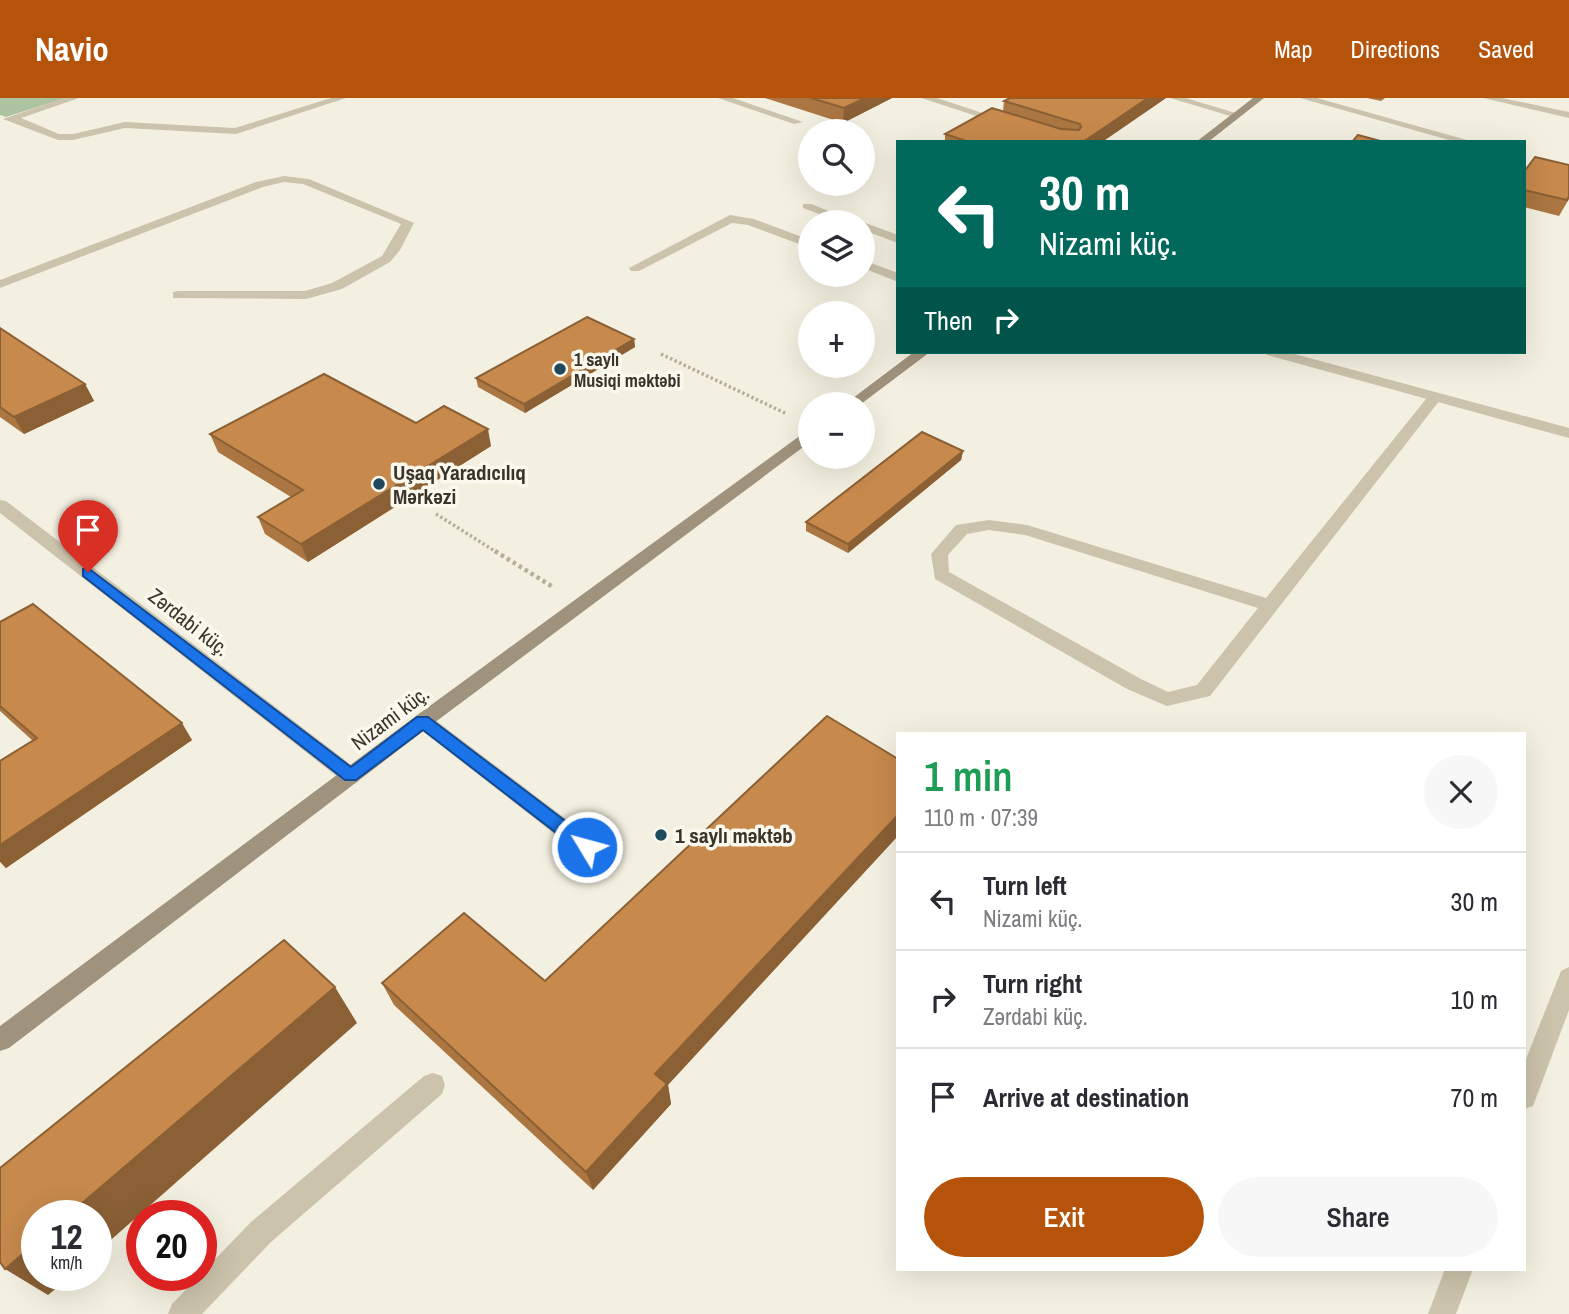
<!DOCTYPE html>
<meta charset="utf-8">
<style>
:root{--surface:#fff;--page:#f7f7f7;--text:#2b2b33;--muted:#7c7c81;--line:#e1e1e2;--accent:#b45309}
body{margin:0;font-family:"Archivo Narrow",sans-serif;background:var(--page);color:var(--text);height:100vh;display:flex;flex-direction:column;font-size:26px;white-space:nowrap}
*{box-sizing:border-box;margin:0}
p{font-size:23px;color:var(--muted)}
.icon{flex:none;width:38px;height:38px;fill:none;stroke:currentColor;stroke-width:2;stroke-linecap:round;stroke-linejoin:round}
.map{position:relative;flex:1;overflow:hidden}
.details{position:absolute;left:896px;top:634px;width:630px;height:539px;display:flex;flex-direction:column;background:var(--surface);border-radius:0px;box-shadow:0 7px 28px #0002}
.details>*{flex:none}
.banner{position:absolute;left:896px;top:42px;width:630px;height:214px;border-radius:0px;box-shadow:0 7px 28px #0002;background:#00695c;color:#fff;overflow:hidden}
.fabs{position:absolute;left:798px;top:21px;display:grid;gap:14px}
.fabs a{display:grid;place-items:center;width:77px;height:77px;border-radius:50%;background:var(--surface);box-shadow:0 7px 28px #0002;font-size:35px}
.speed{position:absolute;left:21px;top:1102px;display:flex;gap:14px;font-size:35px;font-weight:700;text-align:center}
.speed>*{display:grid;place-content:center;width:91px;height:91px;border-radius:50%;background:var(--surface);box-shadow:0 7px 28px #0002;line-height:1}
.speed small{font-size:18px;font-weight:400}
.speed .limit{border:10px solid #d22;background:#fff;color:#111}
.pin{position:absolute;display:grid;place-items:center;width:60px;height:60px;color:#fff;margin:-72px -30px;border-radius:50% 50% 50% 0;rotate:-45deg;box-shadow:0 0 7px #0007}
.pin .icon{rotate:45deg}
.me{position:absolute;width:77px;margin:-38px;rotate:307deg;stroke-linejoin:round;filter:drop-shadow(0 0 5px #0008)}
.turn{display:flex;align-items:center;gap:24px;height:147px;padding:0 28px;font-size:32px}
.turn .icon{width:91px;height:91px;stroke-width:2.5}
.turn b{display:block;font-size:49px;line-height:60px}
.then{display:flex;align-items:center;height:66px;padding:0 28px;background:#0003;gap:14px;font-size:26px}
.round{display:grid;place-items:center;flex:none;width:74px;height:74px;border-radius:37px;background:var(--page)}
.head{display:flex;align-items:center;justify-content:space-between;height:119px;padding:0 28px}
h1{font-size:42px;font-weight:600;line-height:52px;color:#1e9e55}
.action{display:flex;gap:14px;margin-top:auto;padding:14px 28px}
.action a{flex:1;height:80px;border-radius:42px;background:var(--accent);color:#fff;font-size:28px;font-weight:600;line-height:80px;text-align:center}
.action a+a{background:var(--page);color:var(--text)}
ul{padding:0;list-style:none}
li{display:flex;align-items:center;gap:21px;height:98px;padding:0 28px;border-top:2px solid var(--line)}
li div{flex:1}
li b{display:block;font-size:26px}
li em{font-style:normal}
header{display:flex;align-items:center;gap:42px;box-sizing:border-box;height:98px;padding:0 35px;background:var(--accent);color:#fff}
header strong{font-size:33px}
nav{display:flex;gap:38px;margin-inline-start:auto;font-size:24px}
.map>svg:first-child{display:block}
.green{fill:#aec3a0}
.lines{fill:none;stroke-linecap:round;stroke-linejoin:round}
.path-far1{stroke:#b8ae96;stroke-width:3.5;stroke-dasharray:2.5 2.5;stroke-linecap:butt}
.path{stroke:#b8ae96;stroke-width:4.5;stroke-dasharray:3.5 3.5;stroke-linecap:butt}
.service{fill:#ccc3ac;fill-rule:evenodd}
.minor{fill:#ccc3ac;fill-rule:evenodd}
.tertiary{fill:#ccc3ac;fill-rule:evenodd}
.secondary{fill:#a0937d;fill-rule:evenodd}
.wall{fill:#ab7641}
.shaded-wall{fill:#8b6035}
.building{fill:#c7894c;stroke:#8b6035;stroke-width:2}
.route{fill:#1a73e8;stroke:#114b97;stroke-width:2}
.poi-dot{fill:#1f495d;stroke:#fbf8ed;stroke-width:2.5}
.labels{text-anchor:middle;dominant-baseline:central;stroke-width:7;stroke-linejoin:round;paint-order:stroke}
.far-poi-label{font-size:18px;font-weight:bold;fill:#3a342b;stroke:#fbf8ed;text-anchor:start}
.poi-label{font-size:21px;font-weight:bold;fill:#3a342b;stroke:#fbf8ed;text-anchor:start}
.street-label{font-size:21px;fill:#3a342b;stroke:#fbf8ed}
</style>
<header>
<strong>Navio</strong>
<nav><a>Map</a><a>Directions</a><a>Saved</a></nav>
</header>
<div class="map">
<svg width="1569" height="1216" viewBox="0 0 1569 1216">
<rect width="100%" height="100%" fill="#f4f0e1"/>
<path class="green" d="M0 0H65L6 19 0 17Z"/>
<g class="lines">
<g class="path-far1">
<path d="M661 256 787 316"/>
<path d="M436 416 498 455"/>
</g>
<path class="path" d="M495 453 553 489"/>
<g class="service">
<path d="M64 0H79L21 20 59 36H73L125 24 235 30 331 0H346L236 36 125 30 73 42H58L3 21Z"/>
<path d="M718 0H733L803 24 794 26Z"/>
<path d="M1170 0H1186L1242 17 1237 20Z"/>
<path d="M1300 0H1317L1474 44H1456Z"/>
<path d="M1483 0H1502L1569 14V20Z"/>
<path d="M284 78 309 81 414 125 400 152 390 164 342 191 306 201 173 200V194L178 193H305L332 185 382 158 401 126 303 86 284 84 263 89 0 190V182L256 84Z"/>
<path d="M730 117 754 121 810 142V150L748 127 732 125 639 173H631L629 170Z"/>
<path d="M863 162 898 175V184L863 170Z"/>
<path d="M1435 295 1442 299 1440 302 1210 598 1167 608 1127 591 935 481 931 456 956 427 989 422 1027 427 1266 500 1430 296ZM989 432 1025 437 1258 510 1197 587 1168 594 1141 581 949 474 948 457 967 436Z"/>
<path d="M423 616 430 618 595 743 598 749 595 755 587 758 579 755 416 628 413 623 416 618Z"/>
</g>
<g class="minor">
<path d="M803 106H811L857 124H841L803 110Z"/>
<path d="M863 124 898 137V145L863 132Z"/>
<path d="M1265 254H1287L1569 330V340L1267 257Z"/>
<path d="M1569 869V912L1533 1008 1524 1011V966L1561 873Z"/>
<path d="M433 975 442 978 445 987 442 996 271 1144 202 1216H168L172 1206 251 1124 424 978Z"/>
<path d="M1445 1171H1473L1456 1216H1428Z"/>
</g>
<g class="tertiary">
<path d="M921 0H937L1010 24 1001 26Z"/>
<path d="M0 402 6 403 358 672 361 678 358 684 351 686 344 684 0 415Z"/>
</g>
<g class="secondary">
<path d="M1253 0H1264L1208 44H1196Z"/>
<path d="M914 254H930L861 306H845Z"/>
<path d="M810 333V344L430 628 9 950 0 953V928L416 618 805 334Z"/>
</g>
</g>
<g class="wall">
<path d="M765 0H892L843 25Z"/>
<path d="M1166 0 1102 44H945V36L1003 13 1004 3Z"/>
<path d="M1367 0H1385L1381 3Z"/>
<path d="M1569 67V101L1559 118 1524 109V74Z"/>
<path d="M0 230 85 286 94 303 24 336 0 319Z"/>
<path d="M634 241 635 249 525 315 478 289 476 280Z"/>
<path d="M416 325 491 348 308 464 265 436 258 419 291 399 218 354 210 336Z"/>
<path d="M963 353 961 362 848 455 806 433V424Z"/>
<path d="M0 524 192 642 6 770 0 764V663L33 643 0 613Z"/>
<path d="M382 885 668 987 671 1006 593 1092 394 907Z"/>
</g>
<g class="shaded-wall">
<path d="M865 0H892L843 25 844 10Z"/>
<path d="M1148 0H1166L1102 44H1083Z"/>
<path d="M634 241 635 249 525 315 524 306Z"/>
<path d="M85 286 94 303 24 336 14 319Z"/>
<path d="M488 331 491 348 308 464 301 446Z"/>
<path d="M963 353 961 362 848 455V446Z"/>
<path d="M182 625 192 642 6 770 0 763V747Z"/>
<path d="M898 717V738L668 987 671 1006 593 1092 586 1074 655 976Z"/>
<path d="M335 889 357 925 96 1155V1118H67Z"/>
<path d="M37 1144V1178H71L48 1197 5 1171Z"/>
</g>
<g class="building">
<path d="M811 0H865L844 10Z"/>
<path d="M1010 0H1148L1083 44H969L945 36 992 10 1061 31 1079 32 1081 29 1080 26 1004 3Z"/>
<path d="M1358 37 1384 44H1352Z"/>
<path d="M1535 59 1569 67V98L1567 102 1524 92V74Z"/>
<path d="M587 219 634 241 524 306 476 280Z"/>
<path d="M0 230 85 286 14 319 0 309Z"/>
<path d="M324 276 416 325 444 308 488 331 301 446 258 419 303 392 210 336Z"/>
<path d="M922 334 963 353 848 446 806 424Z"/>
<path d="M33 506 182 625 0 747V663L37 640 0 608V524Z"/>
<path d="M827 618 898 661V717L655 976 667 986 586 1074 382 885 464 815 545 883Z"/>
<path d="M284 842 335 889 67 1118H37V1144L5 1171 0 1164V1070Z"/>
</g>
<path class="route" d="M88 470 351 669 417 619H428L593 744 596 749 593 754 587 756 581 754 423 632 356 682H345L83 478V471Z"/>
<g class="poi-dot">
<circle cx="560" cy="271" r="7"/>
<circle cx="379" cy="386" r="7"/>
<circle cx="661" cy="737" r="7"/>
</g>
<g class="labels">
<g class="far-poi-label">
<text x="574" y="261">1 saylı<tspan x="574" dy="21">Musiqi məktəbi</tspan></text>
</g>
<g class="poi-label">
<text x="393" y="374">Uşaq Yaradıcılıq<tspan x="393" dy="24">Mərkəzi</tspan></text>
<text x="675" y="737">1 saylı məktəb</text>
</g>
<g class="street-label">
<text transform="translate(189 524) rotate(38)">Zərdabi küç.</text>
<text transform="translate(390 620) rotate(-37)">Nizami küç.</text>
</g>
</g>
</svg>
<div class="fabs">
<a><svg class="icon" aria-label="search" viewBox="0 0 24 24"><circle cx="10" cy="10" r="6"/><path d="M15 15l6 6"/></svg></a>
<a><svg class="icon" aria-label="layers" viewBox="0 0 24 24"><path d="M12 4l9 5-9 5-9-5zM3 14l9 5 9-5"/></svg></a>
<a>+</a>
<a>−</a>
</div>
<div class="speed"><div>12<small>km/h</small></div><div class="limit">20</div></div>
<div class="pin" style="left:88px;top:474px;background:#d93025"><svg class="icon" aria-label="arrive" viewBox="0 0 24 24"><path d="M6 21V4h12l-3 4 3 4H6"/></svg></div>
<svg class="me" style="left:587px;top:749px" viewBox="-20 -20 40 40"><circle r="17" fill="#1a73e8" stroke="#fff" stroke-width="3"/><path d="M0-11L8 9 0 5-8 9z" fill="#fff"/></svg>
<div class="banner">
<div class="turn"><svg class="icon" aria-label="left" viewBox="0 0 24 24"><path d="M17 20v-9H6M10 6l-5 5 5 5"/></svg><div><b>30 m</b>Nizami küç.</div></div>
<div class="then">Then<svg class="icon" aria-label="right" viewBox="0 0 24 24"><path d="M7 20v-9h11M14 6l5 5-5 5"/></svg></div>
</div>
<section class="details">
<div class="head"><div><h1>1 min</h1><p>110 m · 07:39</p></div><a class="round"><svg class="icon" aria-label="close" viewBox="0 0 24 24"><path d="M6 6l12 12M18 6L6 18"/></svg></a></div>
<ul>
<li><svg class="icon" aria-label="left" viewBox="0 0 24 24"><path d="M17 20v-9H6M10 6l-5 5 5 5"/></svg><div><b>Turn left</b><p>Nizami küç.</p></div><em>30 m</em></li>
<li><svg class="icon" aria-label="right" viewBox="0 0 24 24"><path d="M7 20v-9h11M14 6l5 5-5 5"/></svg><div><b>Turn right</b><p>Zərdabi küç.</p></div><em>10 m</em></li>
<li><svg class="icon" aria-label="arrive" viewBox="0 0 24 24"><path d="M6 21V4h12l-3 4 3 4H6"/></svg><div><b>Arrive at destination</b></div><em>70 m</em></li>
</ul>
<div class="action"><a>Exit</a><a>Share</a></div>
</section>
</div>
